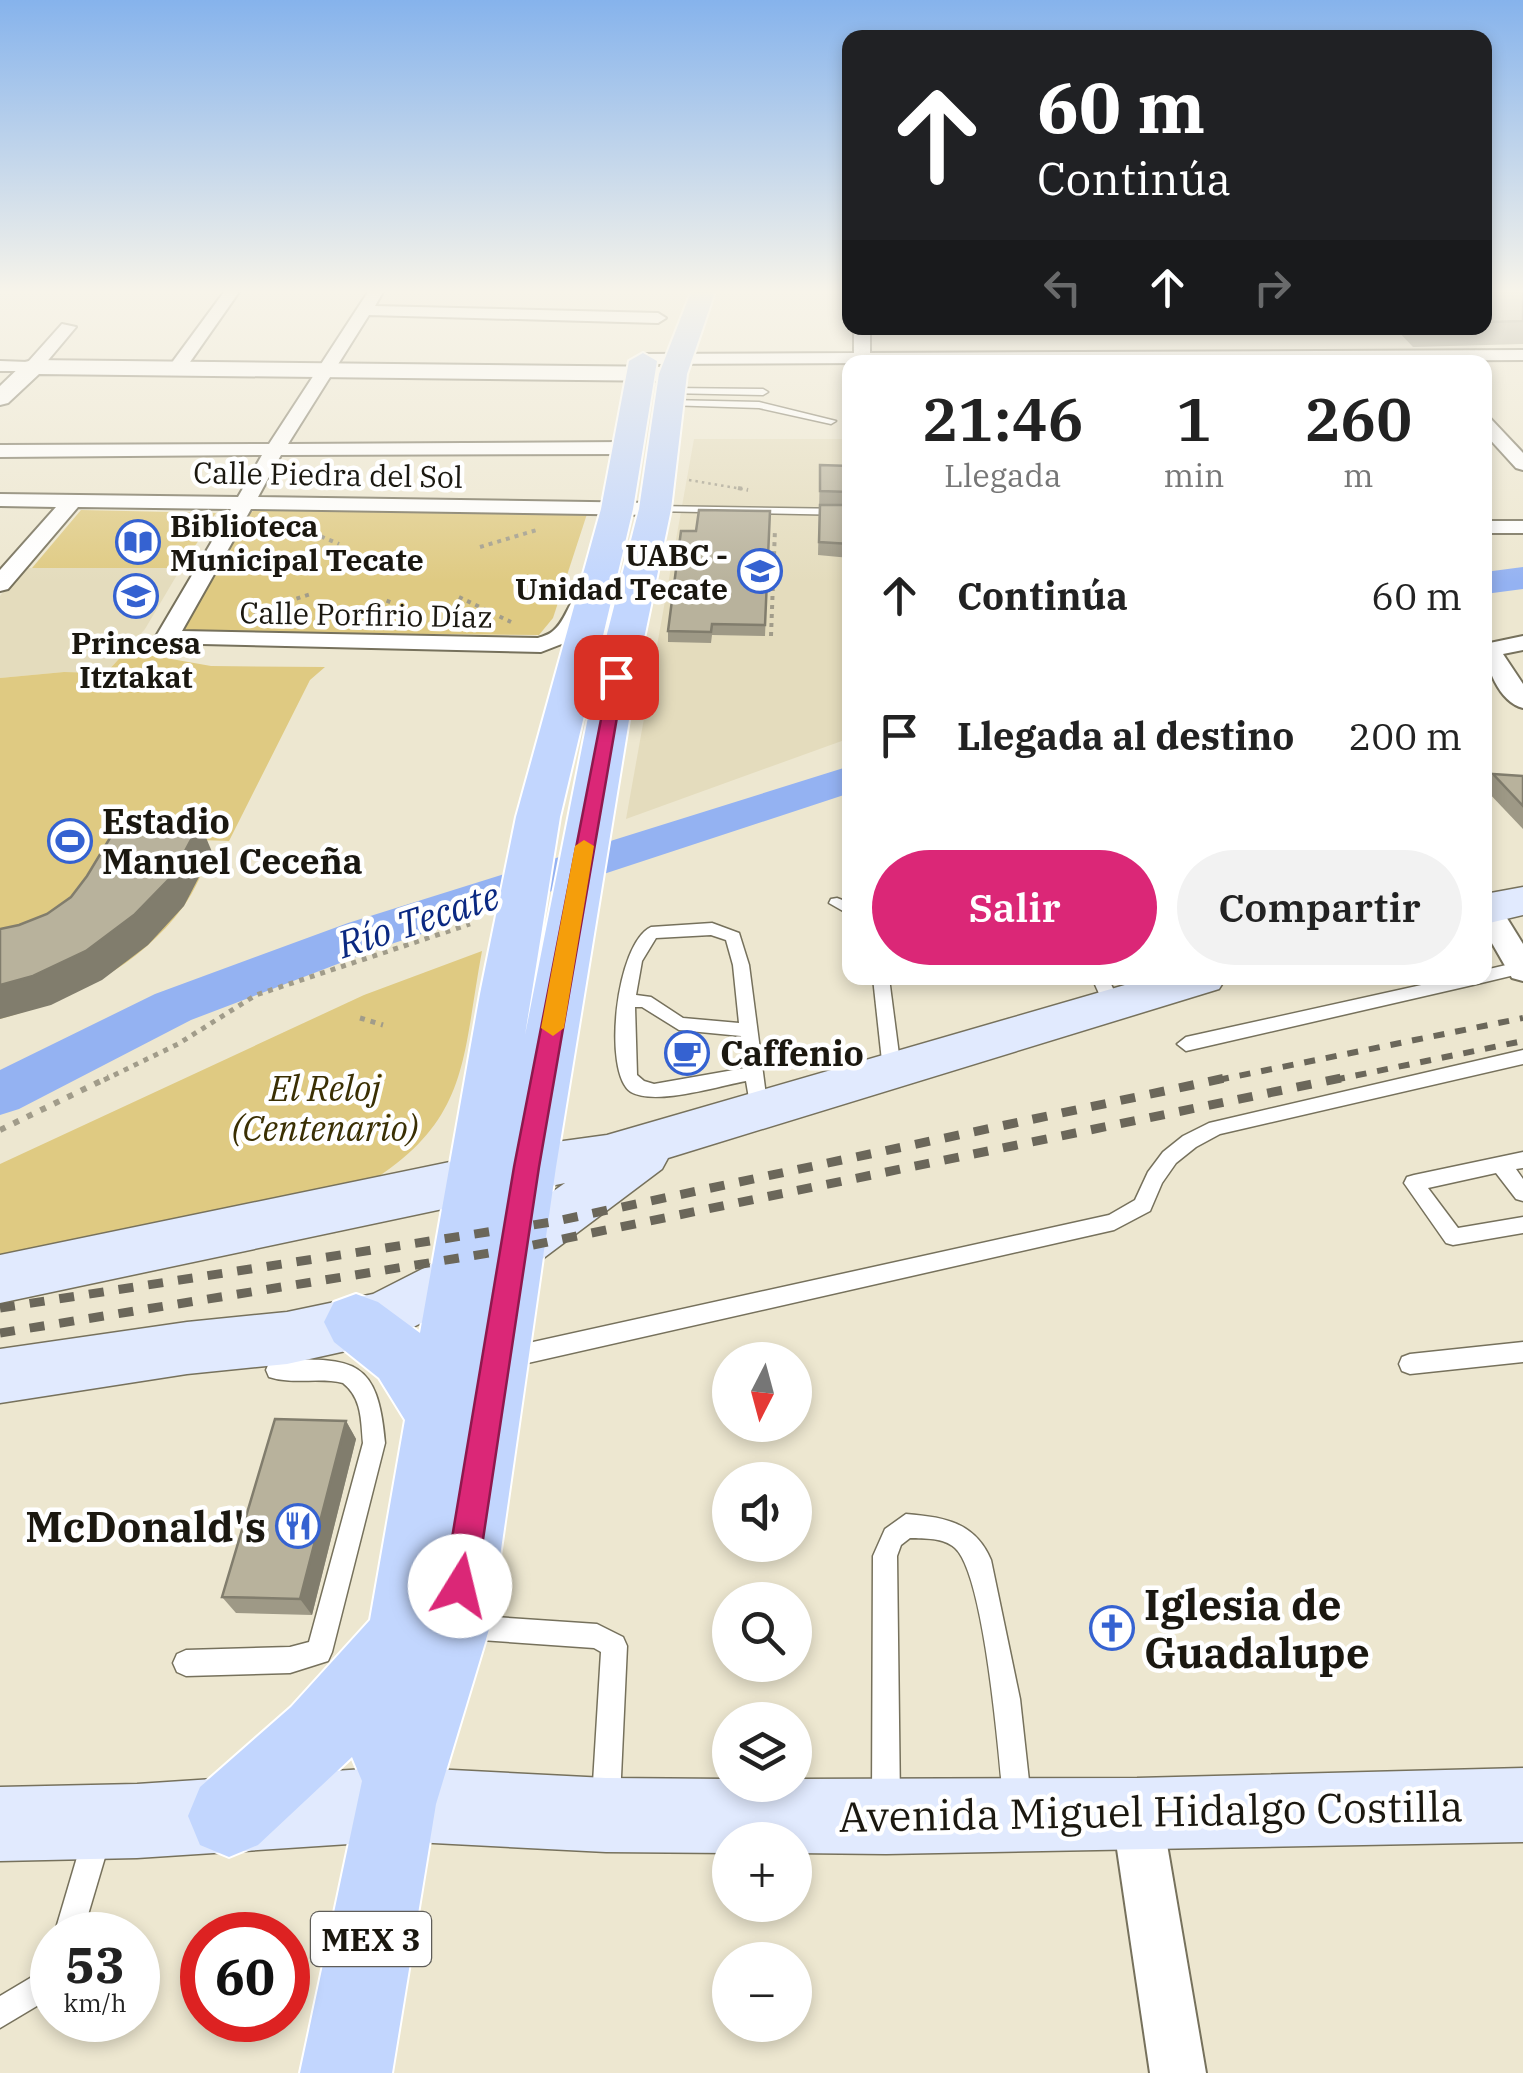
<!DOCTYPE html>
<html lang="es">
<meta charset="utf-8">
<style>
:root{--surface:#fff;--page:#f2f2f2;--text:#222;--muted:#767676;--accent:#db2777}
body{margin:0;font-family:"IBM Plex Serif",serif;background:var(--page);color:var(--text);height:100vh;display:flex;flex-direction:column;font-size:38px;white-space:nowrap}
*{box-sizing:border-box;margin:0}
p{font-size:32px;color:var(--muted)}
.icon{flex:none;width:55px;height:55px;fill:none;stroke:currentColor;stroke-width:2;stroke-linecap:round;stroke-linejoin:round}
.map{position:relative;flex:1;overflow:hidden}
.sheet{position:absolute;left:842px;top:355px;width:650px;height:630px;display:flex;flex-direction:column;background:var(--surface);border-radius:20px;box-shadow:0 5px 15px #0003}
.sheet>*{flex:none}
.guide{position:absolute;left:842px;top:30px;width:650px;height:305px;border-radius:20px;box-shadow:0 5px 15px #0003;background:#202124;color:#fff;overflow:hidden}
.needle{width:65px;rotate:186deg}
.controls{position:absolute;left:712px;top:1342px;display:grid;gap:20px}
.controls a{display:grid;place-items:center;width:100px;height:100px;border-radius:50%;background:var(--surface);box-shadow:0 5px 15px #0003;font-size:50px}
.speed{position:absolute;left:30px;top:1912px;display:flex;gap:20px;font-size:50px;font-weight:700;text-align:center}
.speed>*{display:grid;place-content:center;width:130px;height:130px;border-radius:50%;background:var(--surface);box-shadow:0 5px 15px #0003;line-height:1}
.speed small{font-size:25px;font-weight:400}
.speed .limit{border:15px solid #d22;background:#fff;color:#111}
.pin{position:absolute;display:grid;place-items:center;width:85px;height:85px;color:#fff;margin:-42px;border-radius:20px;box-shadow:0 5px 15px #0006}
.me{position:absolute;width:110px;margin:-55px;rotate:9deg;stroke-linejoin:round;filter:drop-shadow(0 0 8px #0008)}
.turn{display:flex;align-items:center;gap:35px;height:210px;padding:0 30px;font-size:45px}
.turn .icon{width:130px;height:130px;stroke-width:2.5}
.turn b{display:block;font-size:70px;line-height:85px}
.lanes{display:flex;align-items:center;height:95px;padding:0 30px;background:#0003;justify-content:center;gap:50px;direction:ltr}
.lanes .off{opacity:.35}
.eta{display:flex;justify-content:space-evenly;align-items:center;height:170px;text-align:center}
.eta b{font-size:60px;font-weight:600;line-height:70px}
.cta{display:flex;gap:20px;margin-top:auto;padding:20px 30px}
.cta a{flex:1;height:115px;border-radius:60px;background:var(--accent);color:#fff;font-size:40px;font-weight:600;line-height:115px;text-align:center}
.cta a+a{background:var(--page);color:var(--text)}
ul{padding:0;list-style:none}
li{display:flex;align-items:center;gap:30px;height:140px;padding:0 30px}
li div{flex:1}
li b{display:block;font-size:38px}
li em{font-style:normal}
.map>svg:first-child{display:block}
.built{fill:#e4dcbd}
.green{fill:#dfca82}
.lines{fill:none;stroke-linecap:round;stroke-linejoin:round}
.river{fill:#94b2f2;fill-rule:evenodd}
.service-casing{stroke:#76715c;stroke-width:3}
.minor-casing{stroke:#76715c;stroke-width:4}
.tertiary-casing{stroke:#76715c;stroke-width:4}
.secondary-casing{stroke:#76715c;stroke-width:3}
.primary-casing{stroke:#fff;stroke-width:4}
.path-far3{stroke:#a19c8a;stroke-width:2.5;stroke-dasharray:2.5 4;stroke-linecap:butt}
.path-far2{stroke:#a19c8a;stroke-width:4;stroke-dasharray:4 5;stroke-linecap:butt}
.path-far1{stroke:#a19c8a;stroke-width:5;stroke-dasharray:5 6;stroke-linecap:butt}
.path{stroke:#a19c8a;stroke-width:6;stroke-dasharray:6 9;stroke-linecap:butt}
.service{fill:#fff;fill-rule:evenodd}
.minor{fill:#fff;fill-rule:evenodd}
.tertiary{fill:#fff;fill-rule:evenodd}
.secondary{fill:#e1eafe;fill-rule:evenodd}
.primary{fill:#c2d6fe;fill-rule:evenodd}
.rail-far1{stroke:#6b675a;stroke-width:6;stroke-dasharray:11 11;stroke-linecap:butt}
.rail{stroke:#6b675a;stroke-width:9;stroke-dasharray:15 15;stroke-linecap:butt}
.wall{fill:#9e9986}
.shaded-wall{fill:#817d6d}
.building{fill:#b8b29c;stroke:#817d6d;stroke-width:2.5}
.route{fill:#db2777;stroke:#8e194d;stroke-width:2.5}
.slow{fill:#f59e0b}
.labels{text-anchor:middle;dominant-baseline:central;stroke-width:9;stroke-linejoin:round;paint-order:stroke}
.far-street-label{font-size:30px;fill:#1b1810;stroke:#fff}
.far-poi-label{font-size:30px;font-weight:bold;fill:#1b1810;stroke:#fff;text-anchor:start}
.shield{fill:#fff;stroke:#5f5d58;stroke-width:2.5}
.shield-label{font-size:32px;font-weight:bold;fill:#1b1810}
.poi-label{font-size:35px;font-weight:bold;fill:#1b1810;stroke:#fff;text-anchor:start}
.park-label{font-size:35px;font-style:italic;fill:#3a2f03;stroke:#fff}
.water-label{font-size:38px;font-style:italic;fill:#0b2982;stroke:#fff}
.near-poi-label{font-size:42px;font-weight:bold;fill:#1b1810;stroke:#fff;text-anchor:end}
.near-street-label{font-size:42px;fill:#1b1810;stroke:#fff}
</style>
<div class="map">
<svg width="1523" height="2073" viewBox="0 0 1523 2073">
<rect width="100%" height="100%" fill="#ede7d0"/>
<g class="built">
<path d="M694 439H850V738L626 819Z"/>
<path d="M24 568H181L145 629 106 673 64 672 0 678V596Z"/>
</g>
<g class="green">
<path d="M81 510 216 513 181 568H32Z"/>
<path d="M255 510 587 514 553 618 539 635 186 632 181 628 248 514Z"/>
<path d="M126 651 211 666 325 667 310 680 229 841 142 838 137 848 212 852C203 870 195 891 183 907 138 968 70 1000 0 1019V678L64 672 106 673Z"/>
<path d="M482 951C461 1064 470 1122 362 1187L0 1259V1164L364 995Z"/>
</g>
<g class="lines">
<g class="river">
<path d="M1523 567V589L1485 594V572Z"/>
<path d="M850 766V793L382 947 191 1020 19 1109 0 1115V1070L155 994 348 923Z"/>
</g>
<g class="service-casing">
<g id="service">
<path d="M670 388 763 389 768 392 763 395 667 393V389Z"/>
<path d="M669 400 759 402 836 421 831 424 759 408 666 405 664 403Z"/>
<path d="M655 506 850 509V515L651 511 650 509Z"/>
<path d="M837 898 850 903V915L829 903 831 899Z"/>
<path d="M712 923 739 933 749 965 768 1111 766 1116H752L746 1081C719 1086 655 1106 631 1092 602 1073 616 943 651 927ZM711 935 726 940 733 965 739 1023 683 1018 651 997 636 995 642 961 656 938ZM635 1007H642L679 1030 741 1036 745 1068 654 1084 644 1081 637 1075Z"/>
<path d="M1523 961V973L1477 984 1186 1051 1177 1044 1186 1037 1453 978H1485V970Z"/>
<path d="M873 978H889L901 1070 898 1075H886L883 1070Z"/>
<path d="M1092 978H1108L1121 1005 1118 1009H1106Z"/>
<path d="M1523 1050V1064L1220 1134 1196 1147 1176 1163 1162 1183 1150 1211 1114 1230 506 1368 498 1365 495 1358 498 1351 506 1348 1109 1215 1135 1200 1148 1172 1163 1152 1183 1136 1209 1123Z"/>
<path d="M1523 1152V1168L1516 1169 1523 1179V1201L1516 1199 1496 1173 1428 1188 1458 1228 1523 1217V1233L1453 1245 1446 1243 1404 1183 1407 1177 1414 1175Z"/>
<path d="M1523 1342V1362L1410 1374 1402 1371 1399 1364 1402 1357 1410 1354Z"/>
<path d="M277 1360C354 1358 378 1359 385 1443L332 1652 328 1661 290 1673 186 1676 177 1672 173 1663 177 1654 186 1650 290 1647 309 1642 363 1443C361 1420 362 1398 343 1383 319 1377 293 1385 269 1377L266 1370 269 1363Z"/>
<path d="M906 1514C944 1517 975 1522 991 1560L1020 1699 1031 1799 1027 1809 1017 1813 1007 1809 1003 1799C999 1753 984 1574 955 1548 943 1537 925 1539 910 1538L901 1545 897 1556 900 1803 896 1813 886 1817 876 1813 872 1803 873 1556 885 1529Z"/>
<path d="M466 1615 597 1624 623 1637 627 1646 620 1799 616 1809 606 1813 596 1809 592 1799 601 1652 594 1648 466 1639 457 1636 454 1627 457 1618Z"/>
<path d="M97 1823 107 1827 111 1837 82 1935H54L83 1837 87 1827Z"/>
<path d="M52 1965V1997L0 2028V1996Z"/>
</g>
</g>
<g class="minor-casing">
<g id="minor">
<path d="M224 292H239L183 372H171L168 368Z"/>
<path d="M368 292H383L375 306 658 313 666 318 658 323 369 315 288 444 625 442 634 448 625 454 281 455 258 497 655 503 665 509 655 515 251 509 182 631 538 638C543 636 549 635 553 631 572 616 570 578 605 585L608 590 590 605 572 640 541 652 159 643 155 638 231 509 78 507 8 589 0 591V570L56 507 0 506V494L238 497 262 455 0 457V445L269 444Z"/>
<path d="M62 324 76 327 39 371H0V361L28 362Z"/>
<path d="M854 328H870V353L1523 350V360L643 364 635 359 643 354 854 353Z"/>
<path d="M1485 418 1491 419 1523 453V470L1516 468 1485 434Z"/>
<rect x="1485" y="521" width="38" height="12"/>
<path d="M1523 636V650L1503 654 1523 684V708C1499 702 1485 666 1485 644Z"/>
<path d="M1485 900 1497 902 1523 944V981L1512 978 1485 931Z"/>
<path d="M1137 1790 1155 1797 1162 1815 1206 2073H1150L1112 1815 1119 1797Z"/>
</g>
</g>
<g class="tertiary-casing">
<path id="tertiary" d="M33 360 673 367 684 374 673 381 39 374 8 403 0 405V386L25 362Z"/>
</g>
<g class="secondary-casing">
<g id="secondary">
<path d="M1523 887V915L1485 924V894Z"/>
<path d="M1149 978H1226L1219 989 668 1158 662 1169 533 1266 382 1343 287 1364 187 1374 0 1403V1349L187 1322 287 1312 373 1294 495 1232 565 1183 0 1303V1255L527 1146 607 1135Z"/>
<path d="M395 1767 606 1778 730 1779V1785H795V1779L1137 1778 1523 1768V1842L886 1854 795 1853V1840H730V1853L606 1852 395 1841 137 1858 0 1861V1787L137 1784Z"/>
</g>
</g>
<g class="primary-casing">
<path id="primary" d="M691 292H715L687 374 671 509 636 677 556 1167 490 1626 436 1804 392 2073H300L362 1781 352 1757 258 1845 229 1857 200 1845 188 1816 200 1787 291 1707 370 1620 405 1420 379 1378 334 1342 324 1322 334 1302 356 1294 378 1302 420 1333 480 994 516 817 601 509 629 361 643 353 657 361 633 509 560 817 525 1035 596 677 639 509 659 374Z"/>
</g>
<path class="path-far3" d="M689 480 748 490"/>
<g class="path-far2">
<path d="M738 488 748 490"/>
<path d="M296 526 339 544"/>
<path d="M480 547 540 529"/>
<path d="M459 597 511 622"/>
<path d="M245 615 311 594"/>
<path d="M381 620 391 595"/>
<path d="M771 636 775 529"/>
</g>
<g class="path-far1">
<path d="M360 1018 383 1025"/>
<path d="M104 1080 178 1044 256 995 470 924"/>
</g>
<path class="path" d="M0 1130 109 1077"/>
<use href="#service" class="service"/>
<use href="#minor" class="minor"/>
<use href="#tertiary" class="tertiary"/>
<use href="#secondary" class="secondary"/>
<use href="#primary" class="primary"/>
<g class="rail-far1">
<path d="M1218 1080 1523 1018"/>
<path d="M1334 1080 1523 1041"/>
</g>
<g class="rail">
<path d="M0 1308 552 1222 1230 1077"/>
<path d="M0 1333 514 1249 1346 1077"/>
</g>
</g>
<g class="wall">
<path d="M1485 292H1523V344L1413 347 1395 328H1485Z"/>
<path d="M820 465 850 466V558L818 555Z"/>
<path d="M770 511 765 636 712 635 711 643 668 642V631L696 531Z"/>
<path d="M1493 774 1523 776V829L1485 789Z"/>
<path d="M346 1421 356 1439 312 1615 236 1613 222 1597Z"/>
</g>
<g class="shaded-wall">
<path d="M200 823 212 852 184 906 148 945 102 980 51 1005 0 1019V985Z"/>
<path d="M346 1421 356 1439 312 1615 300 1599Z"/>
</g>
<g class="building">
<path d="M1485 292H1523V321L1485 322Z"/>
<path d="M820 465 850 466V492L820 491Z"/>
<path d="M820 505H850V544L819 542Z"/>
<path d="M699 510 770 511 765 625 712 624 711 632 668 631 681 531H696Z"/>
<path d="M1493 774 1523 776V806Z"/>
<path d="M122 818 200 823 171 877 134 915 86 951 33 976 0 985V929L19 925 47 914 71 897 87 876Z"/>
<path d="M275 1419 346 1421 300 1599 222 1597Z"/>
</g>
<linearGradient id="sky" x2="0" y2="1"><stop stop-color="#86b3ec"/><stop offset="0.5" stop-color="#f7f4ea"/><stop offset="1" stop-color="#f7f4ea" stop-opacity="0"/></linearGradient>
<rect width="1523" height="583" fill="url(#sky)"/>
<path class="route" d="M610 673 624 677 539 1167 476 1586 471 1597 460 1602 449 1597 444 1586 514 1167Z"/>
<path class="slow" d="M584 840 594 846 564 1028 553 1036 541 1028 575 846Z"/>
<defs>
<g id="library-ring" transform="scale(2.25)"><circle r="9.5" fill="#fff" stroke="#3562d1" stroke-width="1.5"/><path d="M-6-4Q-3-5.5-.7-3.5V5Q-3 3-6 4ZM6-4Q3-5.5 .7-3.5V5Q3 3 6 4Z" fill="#3562d1"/></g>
<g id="university-ring" transform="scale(2.25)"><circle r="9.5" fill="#fff" stroke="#3562d1" stroke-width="1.5"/><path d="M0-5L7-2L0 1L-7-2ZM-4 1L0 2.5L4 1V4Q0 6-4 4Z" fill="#3562d1"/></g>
<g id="school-ring" transform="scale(2.25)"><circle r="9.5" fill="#fff" stroke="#3562d1" stroke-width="1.5"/><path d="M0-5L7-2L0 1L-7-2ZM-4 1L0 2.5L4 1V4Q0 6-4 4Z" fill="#3562d1"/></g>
<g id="stadium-ring" transform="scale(2.25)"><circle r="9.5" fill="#fff" stroke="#3562d1" stroke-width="1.5"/><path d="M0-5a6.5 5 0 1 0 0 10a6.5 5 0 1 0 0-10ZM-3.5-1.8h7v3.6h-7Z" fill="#3562d1"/></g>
<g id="cafe-ring" transform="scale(2.25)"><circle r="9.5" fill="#fff" stroke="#3562d1" stroke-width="1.5"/><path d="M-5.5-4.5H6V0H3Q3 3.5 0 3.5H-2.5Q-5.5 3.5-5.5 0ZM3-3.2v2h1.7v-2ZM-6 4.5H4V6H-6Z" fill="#3562d1"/></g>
<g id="restaurant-ring" transform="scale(2.25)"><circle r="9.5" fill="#fff" stroke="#3562d1" stroke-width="1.5"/><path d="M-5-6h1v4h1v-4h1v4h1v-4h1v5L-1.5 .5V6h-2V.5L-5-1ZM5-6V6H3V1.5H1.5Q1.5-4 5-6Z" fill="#3562d1"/></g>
<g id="church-ring" transform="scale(2.25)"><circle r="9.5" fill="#fff" stroke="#3562d1" stroke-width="1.5"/><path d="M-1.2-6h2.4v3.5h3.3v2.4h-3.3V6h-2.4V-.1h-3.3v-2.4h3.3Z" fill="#3562d1"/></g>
</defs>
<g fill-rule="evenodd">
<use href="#library-ring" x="138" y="542"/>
<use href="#university-ring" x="760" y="571"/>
<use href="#school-ring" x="136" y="596"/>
<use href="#stadium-ring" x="70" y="841"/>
<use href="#cafe-ring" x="687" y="1053"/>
<use href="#restaurant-ring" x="298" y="1526"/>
<use href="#church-ring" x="1112" y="1628"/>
</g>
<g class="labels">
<g class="far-street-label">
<text transform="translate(328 474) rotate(1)">Calle Piedra del Sol</text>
<text transform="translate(366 614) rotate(1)">Calle Porfirio Díaz</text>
</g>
<g class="far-poi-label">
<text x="170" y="525">Biblioteca<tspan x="170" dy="34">Municipal Tecate</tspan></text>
<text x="728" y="554" text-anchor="end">UABC -<tspan x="728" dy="34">Unidad Tecate</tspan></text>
<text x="136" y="642" text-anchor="middle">Princesa<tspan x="136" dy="34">Itztakat</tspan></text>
</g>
<rect class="shield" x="311" y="1912" width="120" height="54" rx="8"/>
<g class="shield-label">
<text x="371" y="1939">MEX 3</text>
</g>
<g class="poi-label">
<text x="102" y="821">Estadio<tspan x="102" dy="40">Manuel Ceceña</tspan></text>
<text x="720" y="1053">Caffenio</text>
</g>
<g class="park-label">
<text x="325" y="1088">El Reloj<tspan x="325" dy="40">(Centenario)</tspan></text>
</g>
<g class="water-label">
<text transform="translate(418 919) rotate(-18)">Río Tecate</text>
</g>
<g class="near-poi-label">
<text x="266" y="1526">McDonald's</text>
<text x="1144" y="1604" text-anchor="start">Iglesia de<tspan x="1144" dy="48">Guadalupe</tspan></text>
</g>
<g class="near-street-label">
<text transform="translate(1151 1811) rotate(-1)">Avenida Miguel Hidalgo Costilla</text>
</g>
</g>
</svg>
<div class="controls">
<a><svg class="needle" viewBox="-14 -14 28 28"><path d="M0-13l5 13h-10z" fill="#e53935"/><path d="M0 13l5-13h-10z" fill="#767676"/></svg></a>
<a><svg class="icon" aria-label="sound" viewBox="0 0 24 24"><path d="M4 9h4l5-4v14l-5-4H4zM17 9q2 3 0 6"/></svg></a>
<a><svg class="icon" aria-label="search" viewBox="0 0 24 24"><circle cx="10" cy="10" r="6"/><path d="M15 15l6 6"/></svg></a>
<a><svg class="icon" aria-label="layers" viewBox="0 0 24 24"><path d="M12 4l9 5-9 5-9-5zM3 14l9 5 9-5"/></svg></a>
<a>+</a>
<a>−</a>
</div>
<div class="speed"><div>53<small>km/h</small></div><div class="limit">60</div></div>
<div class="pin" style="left:616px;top:677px;background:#d93025"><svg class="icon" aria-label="arrive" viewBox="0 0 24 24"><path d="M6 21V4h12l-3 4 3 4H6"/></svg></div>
<svg class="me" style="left:460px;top:1586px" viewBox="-20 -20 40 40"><circle r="19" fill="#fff"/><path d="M0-13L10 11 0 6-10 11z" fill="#db2777"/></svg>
<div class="guide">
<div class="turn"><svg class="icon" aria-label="ahead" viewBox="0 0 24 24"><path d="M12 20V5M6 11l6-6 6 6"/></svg><div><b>60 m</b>Continúa</div></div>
<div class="lanes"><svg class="icon off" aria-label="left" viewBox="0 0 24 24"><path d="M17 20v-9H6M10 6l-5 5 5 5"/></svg><svg class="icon" aria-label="ahead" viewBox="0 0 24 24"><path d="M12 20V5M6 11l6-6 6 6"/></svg><svg class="icon off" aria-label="right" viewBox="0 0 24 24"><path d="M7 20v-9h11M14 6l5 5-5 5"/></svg></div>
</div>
<section class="sheet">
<div class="eta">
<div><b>21:46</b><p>Llegada</p></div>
<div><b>1</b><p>min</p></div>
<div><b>260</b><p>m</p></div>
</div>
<ul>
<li><svg class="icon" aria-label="ahead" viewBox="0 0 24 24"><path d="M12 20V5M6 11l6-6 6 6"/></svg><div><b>Continúa</b></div><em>60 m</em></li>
<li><svg class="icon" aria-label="arrive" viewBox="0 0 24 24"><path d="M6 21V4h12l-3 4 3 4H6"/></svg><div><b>Llegada al destino</b></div><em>200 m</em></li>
</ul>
<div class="cta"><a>Salir</a><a>Compartir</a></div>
</section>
</div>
